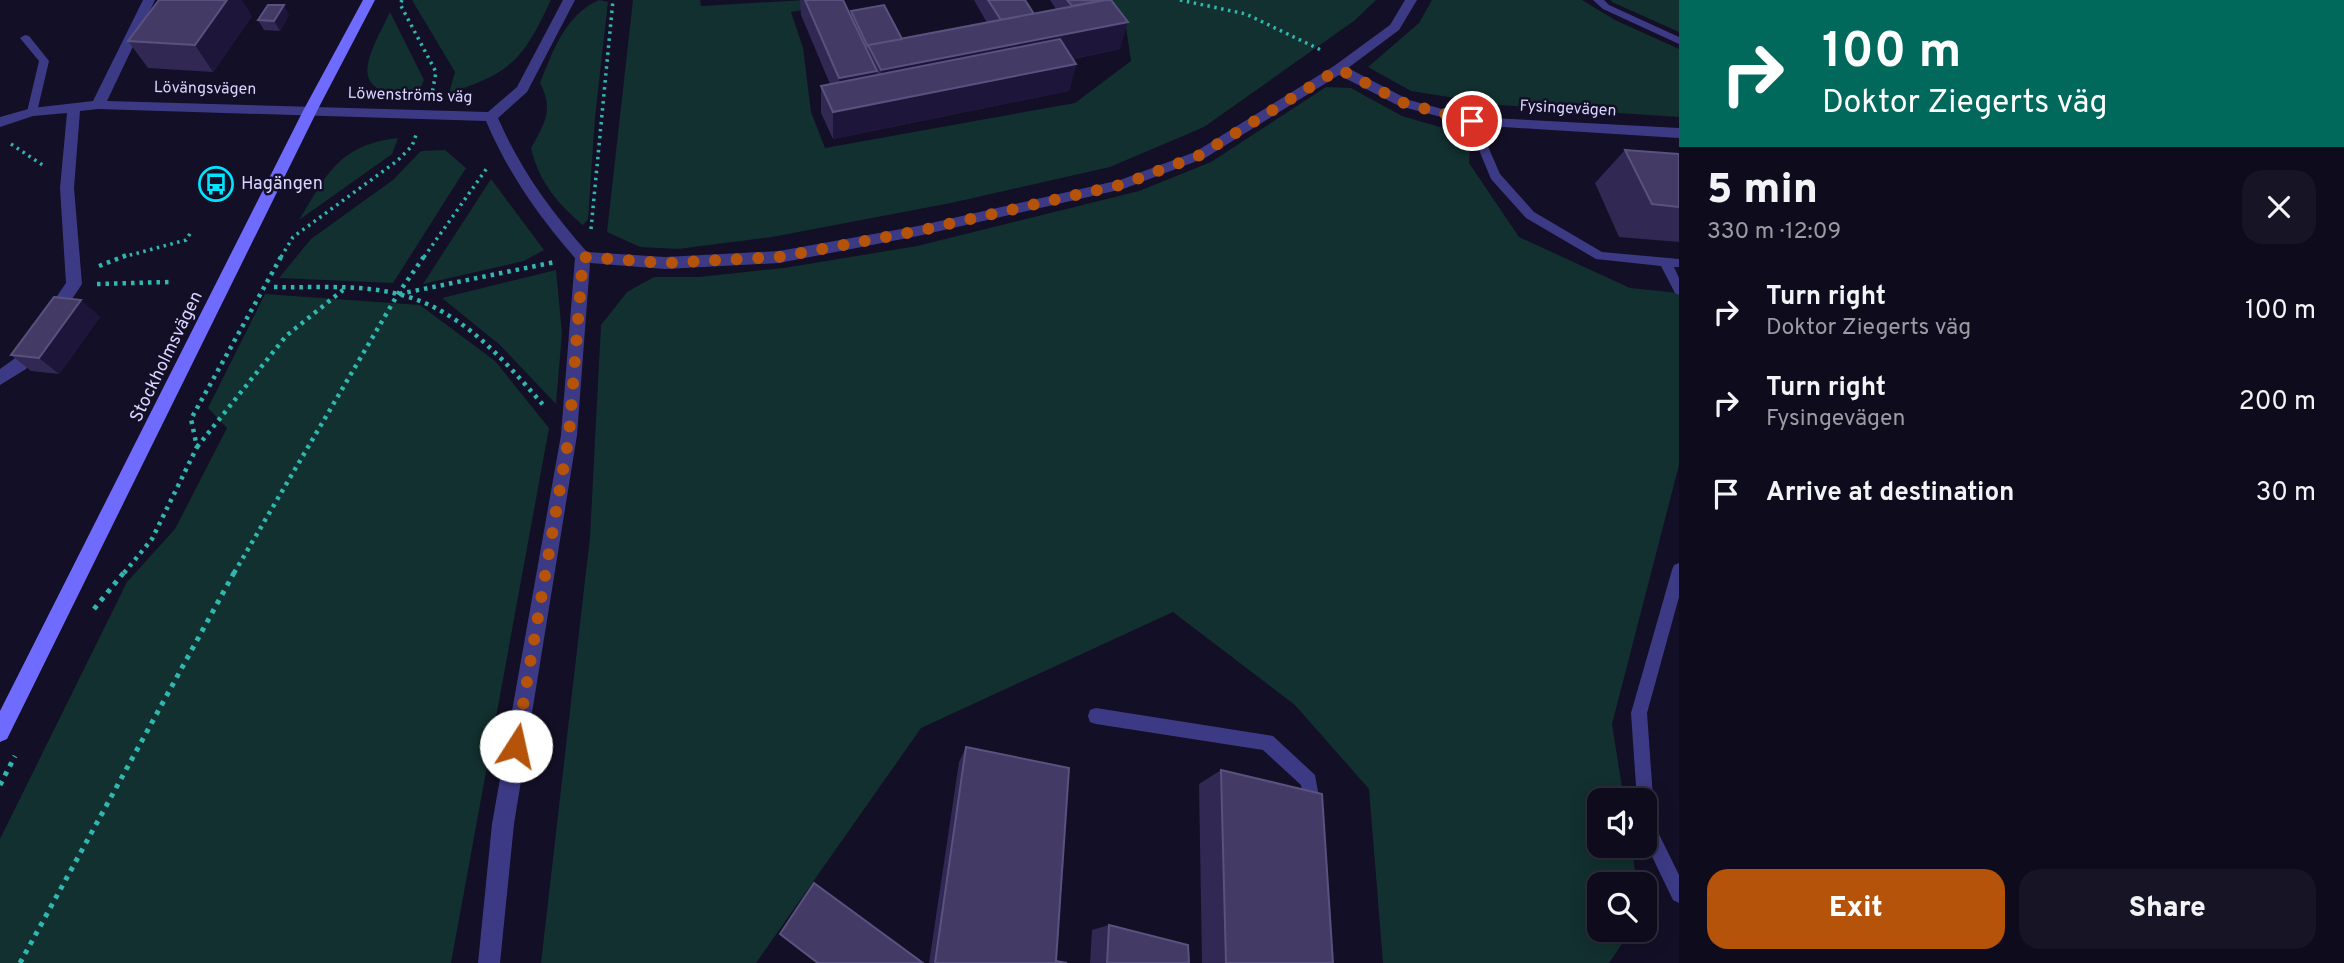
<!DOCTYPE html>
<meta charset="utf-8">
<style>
:root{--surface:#0e0b1c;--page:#171425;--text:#f1f3f6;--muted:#9b9ba3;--line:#2e2b3b;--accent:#b45309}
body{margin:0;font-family:Overpass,sans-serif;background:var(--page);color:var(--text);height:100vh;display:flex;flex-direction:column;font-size:26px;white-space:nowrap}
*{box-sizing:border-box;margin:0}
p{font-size:23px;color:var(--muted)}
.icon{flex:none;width:38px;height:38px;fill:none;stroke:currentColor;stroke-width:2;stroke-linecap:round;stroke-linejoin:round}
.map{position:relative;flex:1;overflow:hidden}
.sheet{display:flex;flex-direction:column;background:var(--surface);width:665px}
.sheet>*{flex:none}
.top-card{background:#00695c;color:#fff;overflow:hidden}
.controls{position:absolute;left:1587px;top:788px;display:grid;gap:14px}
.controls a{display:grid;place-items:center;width:70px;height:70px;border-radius:14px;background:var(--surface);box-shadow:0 4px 18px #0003,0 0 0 2px var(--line);font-size:35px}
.pin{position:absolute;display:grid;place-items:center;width:60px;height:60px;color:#fff;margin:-30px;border:4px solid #fff;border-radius:50%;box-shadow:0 2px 7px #0007}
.me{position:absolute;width:77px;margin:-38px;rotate:10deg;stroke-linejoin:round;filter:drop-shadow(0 0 5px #0008)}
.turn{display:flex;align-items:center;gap:24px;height:147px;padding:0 28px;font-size:32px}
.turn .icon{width:91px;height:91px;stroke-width:2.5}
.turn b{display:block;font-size:49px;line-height:60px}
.round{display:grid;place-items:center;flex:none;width:74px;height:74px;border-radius:21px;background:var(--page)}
.head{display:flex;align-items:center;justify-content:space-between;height:119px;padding:0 28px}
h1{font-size:42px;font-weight:800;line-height:52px}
.primary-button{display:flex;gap:14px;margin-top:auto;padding:14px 28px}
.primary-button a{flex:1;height:80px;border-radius:21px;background:var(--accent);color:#fff;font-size:28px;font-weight:800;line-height:80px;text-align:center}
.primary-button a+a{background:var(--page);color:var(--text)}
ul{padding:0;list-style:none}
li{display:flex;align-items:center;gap:21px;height:91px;padding:0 28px}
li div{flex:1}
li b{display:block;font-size:26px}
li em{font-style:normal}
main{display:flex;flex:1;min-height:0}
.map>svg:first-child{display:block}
.green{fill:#12302f}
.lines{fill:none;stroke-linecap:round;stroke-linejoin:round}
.path-far2{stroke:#2fb8b0;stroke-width:3.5;stroke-dasharray:2.5 4.5;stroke-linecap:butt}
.path-far1{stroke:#2fb8b0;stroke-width:4.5;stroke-dasharray:3.5 5;stroke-linecap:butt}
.path{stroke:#2fb8b0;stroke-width:5;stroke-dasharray:4.5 6;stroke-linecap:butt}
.lane{fill:#3d3a85;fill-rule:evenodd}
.street{fill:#3d3a85;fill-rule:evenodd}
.secondary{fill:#6f6bff;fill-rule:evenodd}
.wall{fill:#312854}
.shaded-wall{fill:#1d163a}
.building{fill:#433a66;stroke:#5a527e;stroke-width:2}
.route{stroke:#b45309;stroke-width:12;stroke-dasharray:0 21.6}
.labels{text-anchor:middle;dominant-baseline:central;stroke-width:5;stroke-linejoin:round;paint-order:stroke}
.far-street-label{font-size:16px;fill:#d9d4ff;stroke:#130f26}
.poi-label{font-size:18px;fill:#d9d4ff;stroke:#130f26;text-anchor:start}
.street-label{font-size:18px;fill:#d9d4ff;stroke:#130f26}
</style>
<main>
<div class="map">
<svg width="1679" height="963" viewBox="0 0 1679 963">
<rect width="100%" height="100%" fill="#130f26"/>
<g class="green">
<path d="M412 0H551C523 59 513 72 449 93L455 72Z"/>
<path d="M599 0 608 2 595 117 588 219 583 225C557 203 539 182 531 148 545 123 554 110 540 83 553 51 565 15 599 0Z"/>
<path d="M633 0H700L701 6 805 0 814 8 791 12 803 48 811 112 825 148 1075 103 1131 61 1126 27 1105 0H1376L1354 21 1204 127 1110 167 951 203 772 237 678 249 640 247 607 232Z"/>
<path d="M1432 0H1582L1615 20 1679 49V117L1499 105 1411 91 1368 67 1419 23Z"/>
<path d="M1611 0H1679V32L1612 2Z"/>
<path d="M390 12 424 80 417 96C342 95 369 56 390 12Z"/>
<path d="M1326 87 1351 88 1402 116 1471 136 1469 163 1519 237 1630 288 1679 293V465L1612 724 1624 800H1600V845H1631L1637 884H1600V929H1632L1609 963H1383L1369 789 1295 705 1173 612 921 728 756 963H541L590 537 601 325 627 292 654 277H699L784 268 917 246 1139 191 1211 162Z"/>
<path d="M398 138 392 154 299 220C328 173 339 145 398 138Z"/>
<path d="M445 150 466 168 393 283 279 278 311 239 393 180 421 151Z"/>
<path d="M491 179 544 250 524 261 423 284Z"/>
<path d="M556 270 562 333 556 404 500 345 442 298Z"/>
<path d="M265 294 420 305 495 361 549 428 451 963H0V839L127 582 175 529 227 428 208 408Z"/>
</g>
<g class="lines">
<g class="path-far2">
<path d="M402 0 400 4 436 72 432 94"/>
<path d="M1180 0 1246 14 1323 51"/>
<path d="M11 144 44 166"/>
<path d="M591 229 613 0"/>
<path d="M123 257 186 240 191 232"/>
<path d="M281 257 293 237 397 161 412 146 416 135"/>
<path d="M424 257 487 168"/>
</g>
<g class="path-far1">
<path d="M99 266 127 255"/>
<path d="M97 284 170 282"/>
<path d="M274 287C315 288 358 284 398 294 461 309 504 360 545 407"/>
<path d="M399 294 555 262"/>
<path d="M197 447 286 336 343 290"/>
<path d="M124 573 152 539 197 447 191 419 282 255"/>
<path d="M234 573 398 294 425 255"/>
</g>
<g class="path">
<path d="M94 609 125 571"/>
<path d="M0 785 15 756"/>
<path d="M20 963 235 571"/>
</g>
<g class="lane">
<path d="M1593 0H1604L1609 5 1679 37V44L1603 9Z"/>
<path d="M25 35 29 36 49 61 37 112 32 116 27 112 39 61 20 38Z"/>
<path d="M1472 117 1477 121 1500 174 1534 212 1602 252 1679 259V267H1674L1679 278V295L1675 293 1661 266 1596 259 1526 218 1491 179 1467 121Z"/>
<path d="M1679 563V597L1647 713 1655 826 1679 875V903L1673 900 1645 842V800H1637L1631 713 1672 570 1674 565Z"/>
<path d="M1096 708 1273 736 1315 775 1321 808 1319 814 1313 816 1307 814 1301 785 1263 750 1096 724 1090 722 1088 716 1090 710Z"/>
</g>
<g class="street">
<path d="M143 0H155L107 101 488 112 517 87 563 0H575L527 92 498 118C520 169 551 211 587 252L665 257 779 251 918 226 1120 180 1195 152 1334 66 1390 25 1405 0H1417L1399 30 1348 68 1409 100 1472 117 1679 128V138L1472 125 1399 106 1339 75 1205 158 1123 189 918 236 779 263 665 269 590 263 577 435 514 824 500 963H478L492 824 561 435 575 258C539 217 508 173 486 121L98 109 80 111 74 188 82 284 58 320H46L44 316 46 312 66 283 60 188 67 113 33 116 0 127V117L32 108 93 101Z"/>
<path d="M34 336 42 342 26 369 0 385V369L14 359 28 338Z"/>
</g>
<path class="secondary" d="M363 0H375L318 109 7 739 0 742V711L304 109Z"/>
</g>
<g class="wall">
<path d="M800 0H843L851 16V11L902 39 987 23 974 0H1025L1034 14 1056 9 1050 0H1111L1120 49 1073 59 1076 64 1069 91 833 139 821 113V86L830 84 801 15Z"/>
<path d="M289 15 280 31 264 30 258 20Z"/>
<path d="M252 16 213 72 148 68 128 41Z"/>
<path d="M1625 150 1679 154V242L1619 237 1595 183Z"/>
<path d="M100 317 59 374 31 371 11 355Z"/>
<path d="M966 747 1056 961 1067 963H929L959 762Z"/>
<path d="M1221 770 1333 963H1202L1199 784Z"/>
<path d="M1109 925 1189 963H1090L1092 930Z"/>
<path d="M780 934 923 963H816L784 938Z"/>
</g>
<g class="shaded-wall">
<path d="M227 0H242L252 16 213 72 195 45Z"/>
<path d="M284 5 289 15 280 31 274 21Z"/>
<path d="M1128 22 1120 49 879 98 881 70Z"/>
<path d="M1076 64 1069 91 833 139V112Z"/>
<path d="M877 71 875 98 839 105V78Z"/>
<path d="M81 300 100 317 59 374 39 358Z"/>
</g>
<g class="building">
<path d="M159 0H227L195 45 128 41Z"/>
<path d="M805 0H843L877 71 839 78Z"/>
<path d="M988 0H1025L1034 14 1001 20Z"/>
<path d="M1067 0H1104L1072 6Z"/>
<path d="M1106 0H1111L1128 22 881 70 868 45Z"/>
<path d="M268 5H284L274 21 258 20Z"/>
<path d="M884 5 902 39 868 45V47L851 11Z"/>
<path d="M1060 39 1076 64 833 112 821 86Z"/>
<path d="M1625 150 1679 154V207L1652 204Z"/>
<path d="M54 297 81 300 39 358 11 355Z"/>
<path d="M966 747 1069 768 1056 961 1067 963H935Z"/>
<path d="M1221 770 1322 794 1333 963H1226Z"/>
<path d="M814 883 923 963H818L780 934Z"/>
<path d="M1109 925 1188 945 1189 963H1107Z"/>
</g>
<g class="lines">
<path class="route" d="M516 746 569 435 583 257 665 263 779 257 918 231 1124 184 1200 155 1339 69 1404 103 1472 121"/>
</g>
<defs>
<g id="bus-ring" transform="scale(1.75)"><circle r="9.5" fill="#130f26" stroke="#00e5ff" stroke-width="1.5"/><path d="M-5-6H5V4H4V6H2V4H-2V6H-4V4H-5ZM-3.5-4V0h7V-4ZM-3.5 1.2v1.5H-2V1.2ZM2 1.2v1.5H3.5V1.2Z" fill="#00e5ff"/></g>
</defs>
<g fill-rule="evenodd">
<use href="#bus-ring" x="216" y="184"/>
</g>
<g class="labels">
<g class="far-street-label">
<text transform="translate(205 89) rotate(1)">Lövängsvägen</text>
<text transform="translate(410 96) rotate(2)">Löwenströms väg</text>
<text transform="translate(1568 109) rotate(3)">Fysingevägen</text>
</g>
<g class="poi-label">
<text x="241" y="184">Hagängen</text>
</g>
<g class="street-label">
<text transform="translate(167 357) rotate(-64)">Stockholmsvägen</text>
</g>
</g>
</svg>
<div class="controls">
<a><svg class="icon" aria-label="sound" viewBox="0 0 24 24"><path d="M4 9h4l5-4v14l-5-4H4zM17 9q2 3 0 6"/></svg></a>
<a><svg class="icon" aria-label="search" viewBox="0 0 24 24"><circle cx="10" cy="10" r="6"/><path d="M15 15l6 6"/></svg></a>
</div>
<div class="pin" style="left:1472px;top:121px;background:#d93025"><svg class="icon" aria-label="arrive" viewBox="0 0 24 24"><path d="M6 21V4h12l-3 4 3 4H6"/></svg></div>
<svg class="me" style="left:516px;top:746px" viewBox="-20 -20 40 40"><circle r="19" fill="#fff"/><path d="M0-13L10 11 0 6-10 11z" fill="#b45309"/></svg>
</div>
<section class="sheet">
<div class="top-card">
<div class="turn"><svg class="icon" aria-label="right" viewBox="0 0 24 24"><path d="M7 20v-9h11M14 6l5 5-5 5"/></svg><div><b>100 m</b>Doktor Ziegerts väg</div></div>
</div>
<div class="head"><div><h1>5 min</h1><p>330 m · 12:09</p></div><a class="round"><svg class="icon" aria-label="close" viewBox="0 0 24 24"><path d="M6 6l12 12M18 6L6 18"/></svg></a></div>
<ul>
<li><svg class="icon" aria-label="right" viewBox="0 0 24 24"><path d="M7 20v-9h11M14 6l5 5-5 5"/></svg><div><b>Turn right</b><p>Doktor Ziegerts väg</p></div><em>100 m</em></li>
<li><svg class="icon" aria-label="right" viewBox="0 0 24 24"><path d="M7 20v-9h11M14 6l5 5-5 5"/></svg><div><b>Turn right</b><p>Fysingevägen</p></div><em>200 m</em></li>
<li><svg class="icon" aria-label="arrive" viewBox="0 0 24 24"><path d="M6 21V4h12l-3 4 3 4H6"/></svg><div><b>Arrive at destination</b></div><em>30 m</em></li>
</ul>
<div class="primary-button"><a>Exit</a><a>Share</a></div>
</section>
</main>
